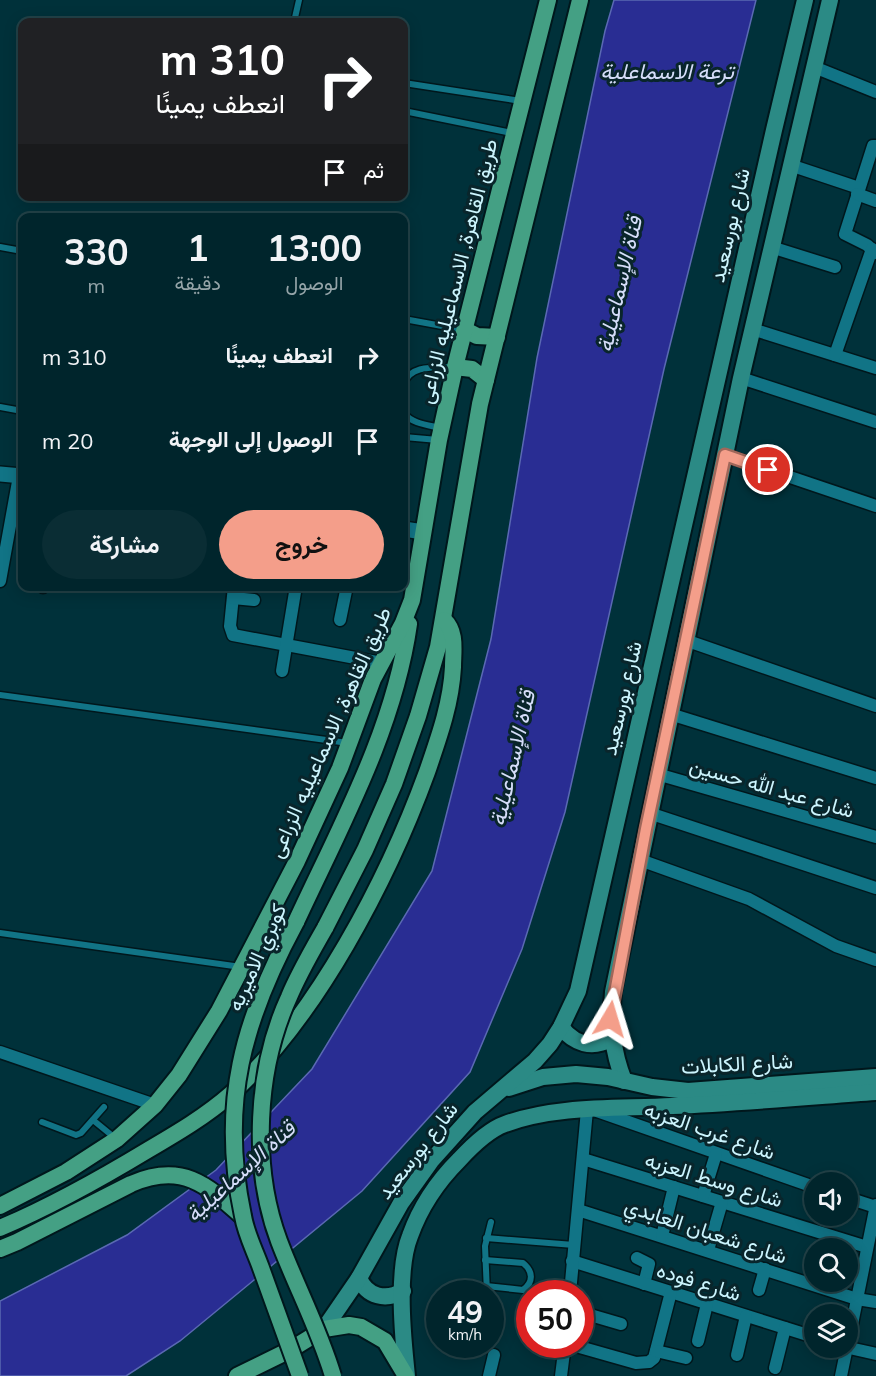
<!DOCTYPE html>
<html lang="ar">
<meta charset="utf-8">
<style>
:root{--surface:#00252c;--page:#0a2d34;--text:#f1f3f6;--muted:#95a5a9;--line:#224248;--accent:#f49e8a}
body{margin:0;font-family:Mulish,Vazirmatn,sans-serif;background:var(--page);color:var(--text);direction:rtl;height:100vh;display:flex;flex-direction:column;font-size:22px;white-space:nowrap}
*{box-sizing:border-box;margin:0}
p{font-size:20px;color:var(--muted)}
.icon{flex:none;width:33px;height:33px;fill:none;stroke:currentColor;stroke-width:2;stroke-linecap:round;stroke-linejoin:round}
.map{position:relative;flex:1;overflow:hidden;direction:ltr}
.details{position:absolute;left:18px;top:213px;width:390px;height:378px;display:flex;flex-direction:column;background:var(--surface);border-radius:12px;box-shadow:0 3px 15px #0003,0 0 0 2px var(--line);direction:rtl}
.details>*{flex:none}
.top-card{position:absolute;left:18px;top:18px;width:390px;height:183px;border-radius:12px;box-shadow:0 3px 15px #0003,0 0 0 2px var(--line);direction:rtl;background:#202124;color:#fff;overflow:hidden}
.fabs{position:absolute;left:804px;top:1172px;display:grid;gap:12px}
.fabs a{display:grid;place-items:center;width:54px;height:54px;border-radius:50%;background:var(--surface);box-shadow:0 3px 15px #0003,0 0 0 2px var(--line);font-size:30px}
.speed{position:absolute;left:426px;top:1280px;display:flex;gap:12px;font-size:30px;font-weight:700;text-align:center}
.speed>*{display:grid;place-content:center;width:78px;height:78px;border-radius:50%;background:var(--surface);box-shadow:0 3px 15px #0003,0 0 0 2px var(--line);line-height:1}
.speed small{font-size:15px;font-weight:400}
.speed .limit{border:9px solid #d22;background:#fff;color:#111}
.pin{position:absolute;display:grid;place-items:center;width:51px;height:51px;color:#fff;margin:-26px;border:3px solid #fff;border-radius:50%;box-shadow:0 2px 6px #0007}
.me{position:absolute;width:66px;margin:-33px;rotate:7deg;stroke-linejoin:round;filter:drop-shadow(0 0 4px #0008)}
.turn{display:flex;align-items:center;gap:21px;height:126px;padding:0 24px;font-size:27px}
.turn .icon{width:78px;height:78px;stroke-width:2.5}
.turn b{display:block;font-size:42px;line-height:51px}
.then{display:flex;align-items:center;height:57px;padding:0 24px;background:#0003;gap:12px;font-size:22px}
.eta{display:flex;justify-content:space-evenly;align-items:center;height:102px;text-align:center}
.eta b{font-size:36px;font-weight:700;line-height:42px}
.primary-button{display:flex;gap:12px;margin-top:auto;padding:12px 24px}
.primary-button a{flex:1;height:69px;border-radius:36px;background:var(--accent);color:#111;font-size:24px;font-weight:700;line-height:69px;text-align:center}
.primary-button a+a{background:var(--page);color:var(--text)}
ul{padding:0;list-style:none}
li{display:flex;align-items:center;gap:18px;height:84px;padding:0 24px}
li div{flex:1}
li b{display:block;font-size:22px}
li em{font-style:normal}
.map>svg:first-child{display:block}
.water{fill:#292d93;stroke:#5a69b3;stroke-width:1.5}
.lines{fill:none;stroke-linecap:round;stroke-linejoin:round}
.service-casing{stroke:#00171c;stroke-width:9}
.minor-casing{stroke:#00171c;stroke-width:15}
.tertiary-casing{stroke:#00171c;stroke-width:18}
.secondary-casing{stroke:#00171c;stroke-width:20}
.primary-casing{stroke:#00171c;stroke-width:20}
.service{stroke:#117486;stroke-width:6}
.minor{stroke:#117486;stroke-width:12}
.tertiary{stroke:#117486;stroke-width:15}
.secondary{stroke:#2b8a85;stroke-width:16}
.primary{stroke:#44a084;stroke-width:16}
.primary-bridge-casing{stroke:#00171c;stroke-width:20;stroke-linecap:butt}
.primary-bridge{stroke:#44a084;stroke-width:16}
.route-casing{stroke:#9f675a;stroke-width:15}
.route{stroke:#f49e8a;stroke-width:10}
.labels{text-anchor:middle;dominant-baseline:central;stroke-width:6;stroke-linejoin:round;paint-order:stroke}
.street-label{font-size:21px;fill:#ccf5fe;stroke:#09252b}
.water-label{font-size:22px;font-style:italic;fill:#d5ddf9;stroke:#09252b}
</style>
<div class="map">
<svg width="876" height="1376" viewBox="0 0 876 1376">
<rect width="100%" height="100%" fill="#00313a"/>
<path class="water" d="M614 0H756L664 369 565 812 522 949 470 1072 362 1191 180 1341 126 1376H0V1301L127 1235 216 1170 312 1069 432 871 491 639 537 358 605 31Z"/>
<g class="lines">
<g class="service-casing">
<g id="service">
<path d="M294 22 299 0"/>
<path d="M404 83 521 101"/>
<path d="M404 111 512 133"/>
<path d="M0 247 22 251"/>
<path d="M404 319 464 330"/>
<path d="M404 384C410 364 437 368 454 367"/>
<path d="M0 407 22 411"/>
<path d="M404 413C412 424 428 425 441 428"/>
<path d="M404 437 438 440"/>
<path d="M0 695 348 743"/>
<path d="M0 933 241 967"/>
<path d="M93 1120 115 1138"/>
<path d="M42 1122 76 1135 81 1133 104 1107"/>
<path d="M486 1238 574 1245"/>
<path d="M485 1260 523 1263C533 1271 534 1282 523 1290L486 1286"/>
<path d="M487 1293 485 1246 491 1222"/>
</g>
</g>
<g class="minor-casing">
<g id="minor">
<path d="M814 67 876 92"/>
<path d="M876 146H873L845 234 867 245 876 253"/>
<path d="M790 165 859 188"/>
<path d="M857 194 876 201"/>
<path d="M771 247 835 267"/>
<path d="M752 329 876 368"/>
<path d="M835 355 872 249"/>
<path d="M741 378 876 422"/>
<path d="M725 455 876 506"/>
<path d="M0 581 19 476"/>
<path d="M234 586 230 626 233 635 382 663"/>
<path d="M43 587V586"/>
<path d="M233 598 254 600"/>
<path d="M340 620 347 586"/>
<path d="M685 640 876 706"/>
<path d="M282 671 296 586"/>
<path d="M670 714 876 778"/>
<path d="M657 774 876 837"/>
<path d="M649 813 876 888"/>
<path d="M640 860 749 899 836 946 876 960"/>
<path d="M0 1052 155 1105"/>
<path d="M597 1111 814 1187"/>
<path d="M583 1159 867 1247"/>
<path d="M703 1196 716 1154"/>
<path d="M848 1198 876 1207"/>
<path d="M578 1210 857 1299 876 1302"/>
<path d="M662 1236 674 1187"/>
<path d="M708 1250 722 1202"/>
<path d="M637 1258 649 1264 644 1284"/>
<path d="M572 1261 814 1337"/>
<path d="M759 1290 765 1269"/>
<path d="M570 1293 587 1110"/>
<path d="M580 1312 621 1324"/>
<path d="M698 1341 707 1304"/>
<path d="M569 1344 636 1363 649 1362 654 1358 671 1292"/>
<path d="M848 1344 876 1205"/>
<path d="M845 1347 876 1354"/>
<path d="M656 1351 686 1358"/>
<path d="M737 1355 746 1316"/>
<path d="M775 1368 785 1328"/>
<path d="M489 1376 494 1355"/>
<path d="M561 1376 565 1344"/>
<path d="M841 1376 847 1347"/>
</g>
</g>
<g class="tertiary-casing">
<g id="tertiary">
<path d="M0 474 22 476"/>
<path d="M404 529 423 532"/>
</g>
</g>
<g class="secondary-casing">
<g id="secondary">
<path d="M561 1027C574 1044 592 1049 611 1039"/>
<path d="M624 1081C612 1050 610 1025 613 992L741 378 830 0"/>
<path d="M509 1088 543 1077 576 1074 608 1077 652 1087 688 1091 876 1077"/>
<path d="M359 1278C367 1297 386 1301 403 1291"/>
<path d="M324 1329 359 1278 401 1203 431 1161 475 1112 535 1061 550 1044 561 1027 578 991 774 130 805 0"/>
<path d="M407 1376C403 1339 396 1271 410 1236 420 1208 438 1181 459 1160 471 1147 488 1130 505 1124 557 1105 618 1109 672 1106 740 1103 808 1097 876 1092"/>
</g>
</g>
<g class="primary-casing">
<g id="primary">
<path d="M465 330 477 336 497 337"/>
<path d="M455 367 472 369 486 380"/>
<path d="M296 922C340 827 394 730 409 624"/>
<path d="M325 928 365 850 394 784 418 716 438 647 480 404 580 0"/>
<path d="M0 1206 66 1172 117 1139 155 1105 179 1075 219 1011 297 861 340 768 373 679 403 623 412 600 439 440 455 367 548 0"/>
<path d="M0 1228C52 1206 100 1179 148 1150 177 1133 206 1116 231 1094 316 1018 388 879 427 772 439 737 451 704 453 667 453 651 457 632 444 620"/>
<path d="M0 1249 17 1242 131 1184C182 1162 206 1184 243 1217"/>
<path d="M237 1376 290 1350 324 1329 349 1325 361 1327 385 1341 406 1376"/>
</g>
</g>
<use href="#service" class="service"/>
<use href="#minor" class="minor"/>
<use href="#tertiary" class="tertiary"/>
<use href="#secondary" class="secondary"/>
<use href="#primary" class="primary"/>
<g class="primary-bridge-casing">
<g id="primary-bridge">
<path d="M296 922C243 1020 219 1104 243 1216 246 1234 255 1251 261 1268 274 1304 287 1340 300 1376"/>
<path d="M325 928C312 951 299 973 289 997 256 1069 251 1166 279 1241 296 1286 319 1329 333 1376"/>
</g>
</g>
<use href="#primary-bridge" class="primary-bridge"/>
</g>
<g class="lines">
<g class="route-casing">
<path id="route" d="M610 1019 646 829 725 455 768 470"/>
</g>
<use href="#route" class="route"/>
</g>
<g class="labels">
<g class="street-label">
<text transform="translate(729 225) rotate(-77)">شارع بورسعيد</text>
<text transform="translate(457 271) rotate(-76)">طريق القاهرة, الاسماعيليه الزراعى</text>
<text transform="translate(621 698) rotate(-77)">شارع بورسعيد</text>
<text transform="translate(329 732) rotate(-66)">طريق القاهرة, الاسماعيليه الزراعى</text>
<text transform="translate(772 787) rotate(16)">شارع عبد الله حسين</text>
<text transform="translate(256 957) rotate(-66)">كوبري الاميريه</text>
<text transform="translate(737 1063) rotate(-3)">شارع الكابلات</text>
<text transform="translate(710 1130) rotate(19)">شارع غرب العزبه</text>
<text transform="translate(417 1150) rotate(-52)">شارع بورسعيد</text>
<text transform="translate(714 1179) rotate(17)">شارع وسط العزبه</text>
<text transform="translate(706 1230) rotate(18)">شارع شعبان العابدي</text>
<text transform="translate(699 1281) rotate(17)">شارع فوده</text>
</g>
<g class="water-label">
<text x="667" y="71">ترعة الاسماعلية</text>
<text transform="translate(619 284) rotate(-77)">قناة الإسماعيلية</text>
<text transform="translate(512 758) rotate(-77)">قناة الإسماعيلية</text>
<text transform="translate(240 1171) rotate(-42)">قناة الإسماعيلية</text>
</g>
</g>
</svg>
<div class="fabs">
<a><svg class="icon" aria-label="sound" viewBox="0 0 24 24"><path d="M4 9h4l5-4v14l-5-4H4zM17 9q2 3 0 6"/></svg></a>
<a><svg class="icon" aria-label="search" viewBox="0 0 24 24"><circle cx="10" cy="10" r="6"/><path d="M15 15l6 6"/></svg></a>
<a><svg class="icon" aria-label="layers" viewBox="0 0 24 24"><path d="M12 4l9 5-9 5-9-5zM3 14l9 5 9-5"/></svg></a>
</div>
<div class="speed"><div>49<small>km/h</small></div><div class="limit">50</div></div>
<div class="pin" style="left:768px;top:470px;background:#d93025"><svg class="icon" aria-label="arrive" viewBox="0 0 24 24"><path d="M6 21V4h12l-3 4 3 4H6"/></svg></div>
<svg class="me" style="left:610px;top:1019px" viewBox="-20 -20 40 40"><path d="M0-17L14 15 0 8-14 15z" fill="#f49e8a" stroke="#fff" stroke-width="4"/></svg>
<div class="top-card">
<div class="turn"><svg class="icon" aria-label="right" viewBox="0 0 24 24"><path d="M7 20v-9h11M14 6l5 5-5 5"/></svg><div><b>310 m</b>انعطف يمينًا</div></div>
<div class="then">ثم<svg class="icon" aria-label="arrive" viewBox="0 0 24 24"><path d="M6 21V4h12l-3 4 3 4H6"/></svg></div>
</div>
<section class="details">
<div class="eta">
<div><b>13:00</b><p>الوصول</p></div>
<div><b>1</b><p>دقيقة</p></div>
<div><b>330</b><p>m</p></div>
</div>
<ul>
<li><svg class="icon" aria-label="right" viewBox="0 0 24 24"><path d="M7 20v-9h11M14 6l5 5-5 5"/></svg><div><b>انعطف يمينًا</b></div><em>310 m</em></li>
<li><svg class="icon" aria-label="arrive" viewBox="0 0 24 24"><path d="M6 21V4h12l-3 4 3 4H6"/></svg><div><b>الوصول إلى الوجهة</b></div><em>20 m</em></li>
</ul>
<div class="primary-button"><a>خروج</a><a>مشاركة</a></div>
</section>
</div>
